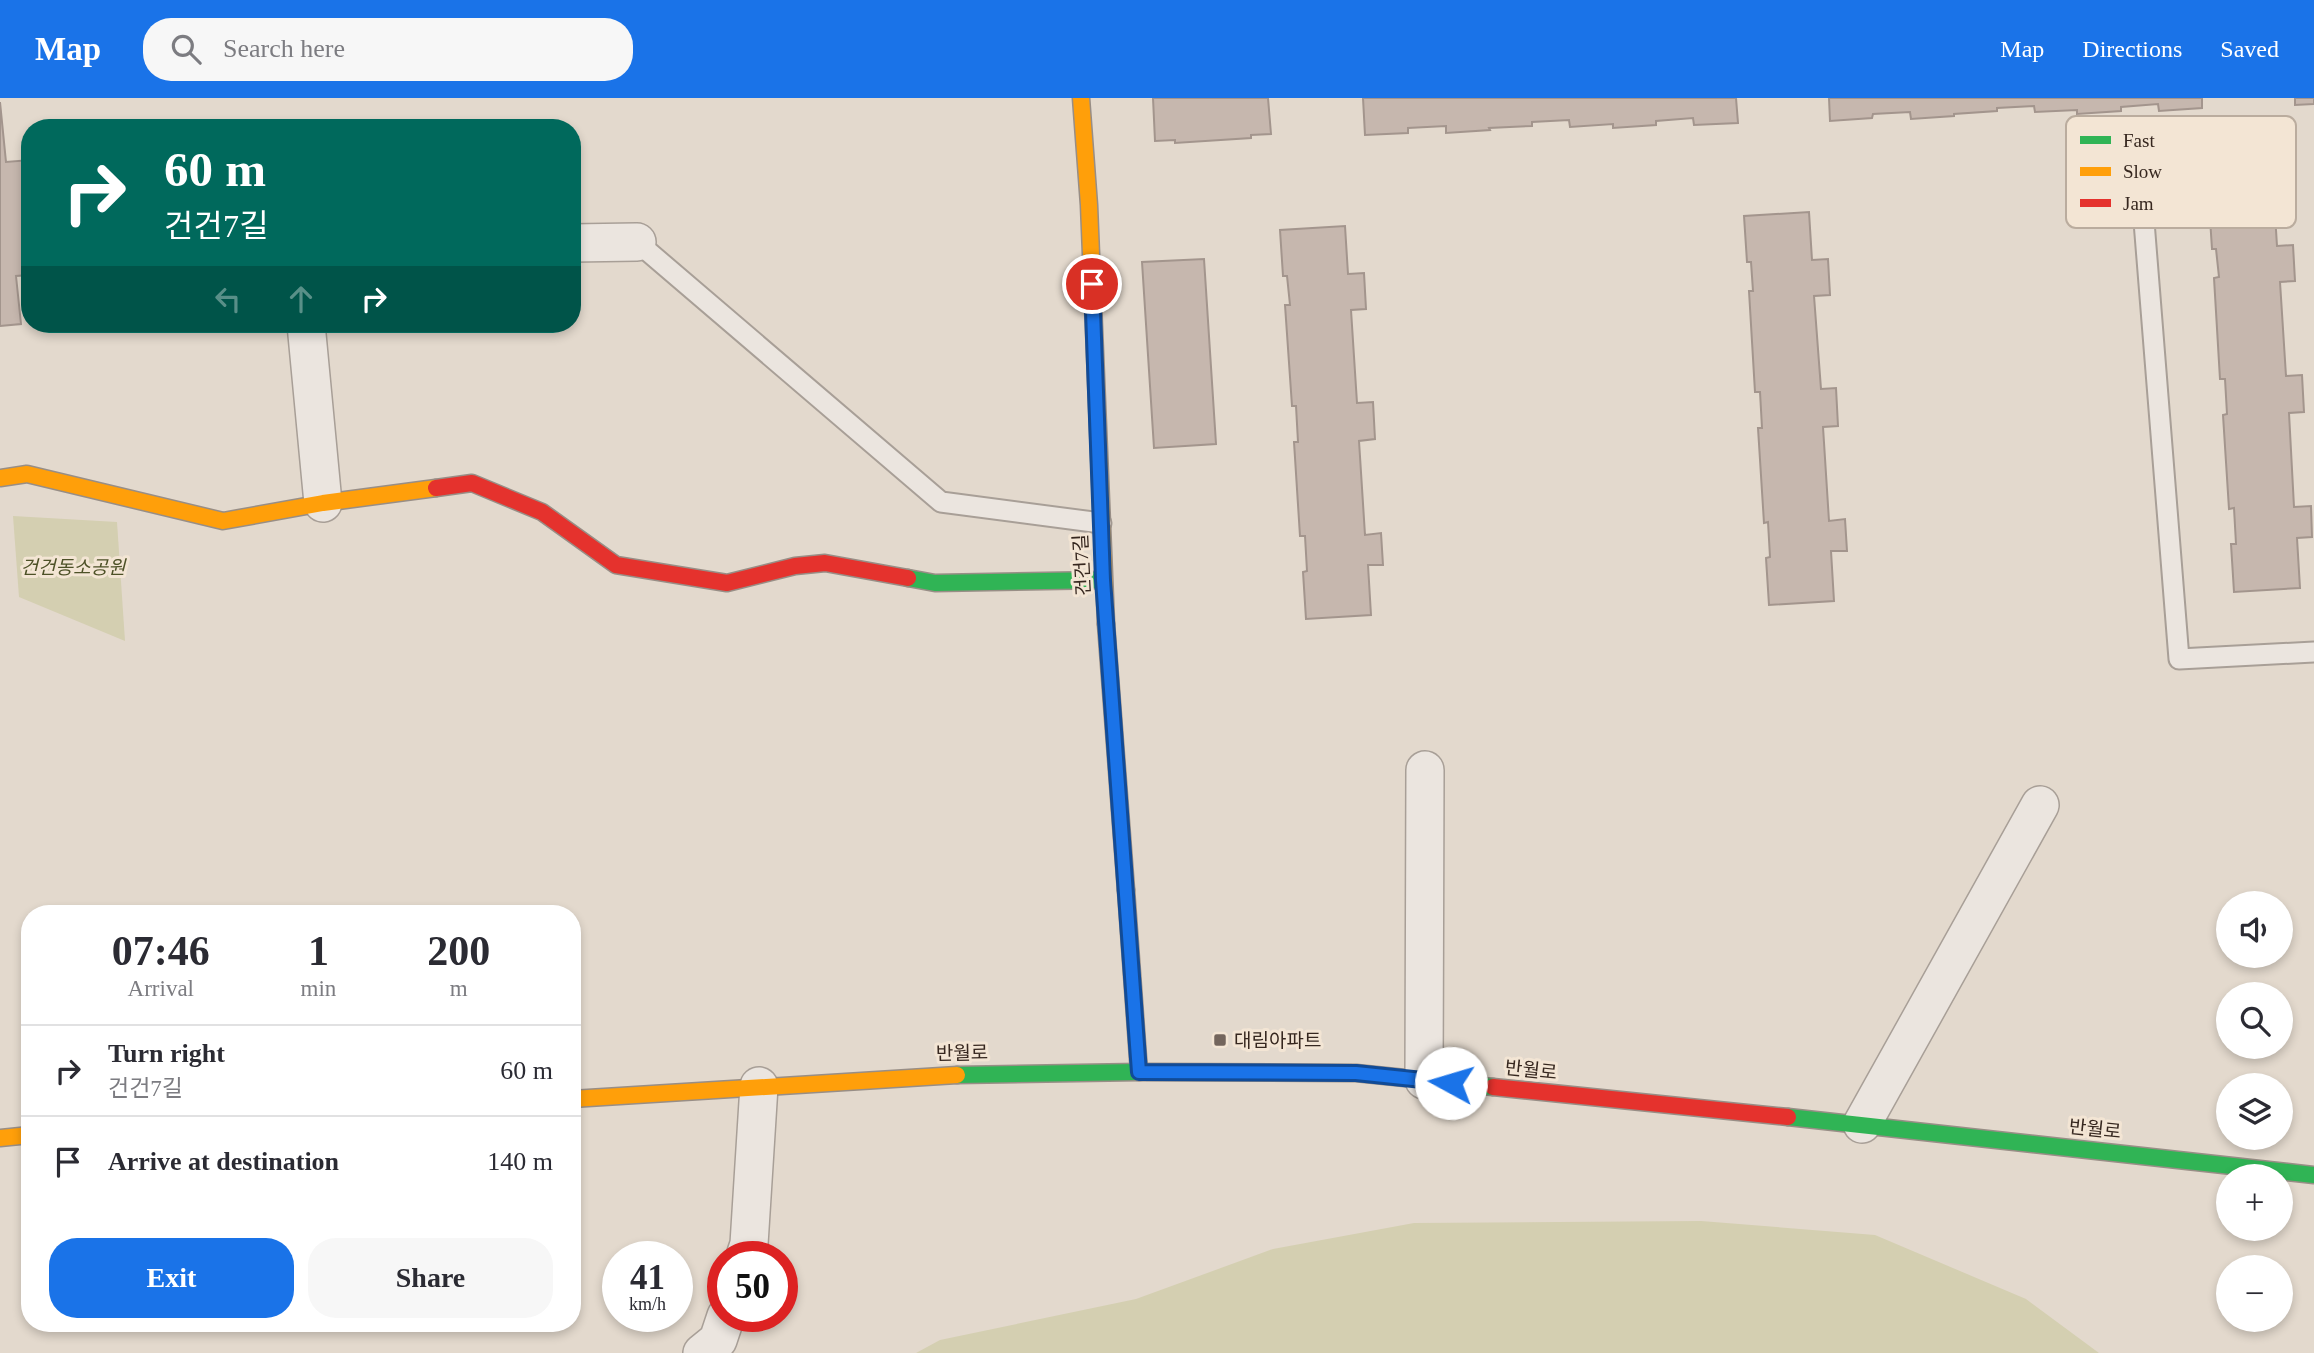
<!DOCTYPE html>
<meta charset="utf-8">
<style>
:root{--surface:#fff;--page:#f7f7f7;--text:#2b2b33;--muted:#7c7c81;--line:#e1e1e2;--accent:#1a73e8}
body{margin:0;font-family:"Times New Roman","Noto Sans KR",serif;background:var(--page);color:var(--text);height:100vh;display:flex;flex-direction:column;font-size:26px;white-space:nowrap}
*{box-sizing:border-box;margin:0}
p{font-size:23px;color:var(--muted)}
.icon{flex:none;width:38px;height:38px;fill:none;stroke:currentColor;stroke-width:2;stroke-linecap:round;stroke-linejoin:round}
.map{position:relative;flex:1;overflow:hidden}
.side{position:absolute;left:21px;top:807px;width:560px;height:427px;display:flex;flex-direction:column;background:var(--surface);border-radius:28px;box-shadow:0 4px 10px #0003}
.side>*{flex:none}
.banner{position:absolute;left:21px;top:21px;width:560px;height:214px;border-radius:28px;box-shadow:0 4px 10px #0003;background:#00695c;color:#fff;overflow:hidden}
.controls{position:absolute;left:2216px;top:793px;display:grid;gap:14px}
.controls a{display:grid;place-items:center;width:77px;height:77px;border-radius:50%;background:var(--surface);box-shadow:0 4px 10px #0003;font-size:35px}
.speed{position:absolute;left:602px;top:1143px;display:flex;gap:14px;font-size:35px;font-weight:700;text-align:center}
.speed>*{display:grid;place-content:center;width:91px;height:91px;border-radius:50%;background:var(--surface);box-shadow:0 4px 10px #0003;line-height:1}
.speed small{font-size:18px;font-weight:400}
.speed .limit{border:10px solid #d22;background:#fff;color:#111}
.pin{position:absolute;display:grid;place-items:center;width:60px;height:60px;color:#fff;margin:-30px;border:4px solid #fff;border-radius:50%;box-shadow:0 2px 7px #0007}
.me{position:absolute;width:77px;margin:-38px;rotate:276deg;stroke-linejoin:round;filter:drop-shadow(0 0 5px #0008)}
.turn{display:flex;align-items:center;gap:24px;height:147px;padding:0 28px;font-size:32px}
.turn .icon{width:91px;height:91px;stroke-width:2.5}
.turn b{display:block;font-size:49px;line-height:60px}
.lanes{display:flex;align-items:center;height:66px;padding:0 28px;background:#0003;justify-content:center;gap:35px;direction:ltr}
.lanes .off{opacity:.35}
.eta{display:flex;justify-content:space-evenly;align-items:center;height:119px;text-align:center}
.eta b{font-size:42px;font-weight:700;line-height:49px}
.cta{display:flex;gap:14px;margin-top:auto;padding:14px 28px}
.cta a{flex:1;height:80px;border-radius:28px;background:var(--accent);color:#fff;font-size:28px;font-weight:700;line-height:80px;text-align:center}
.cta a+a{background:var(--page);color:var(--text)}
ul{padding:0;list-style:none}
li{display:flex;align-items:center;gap:21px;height:91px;padding:0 28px;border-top:2px solid var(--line)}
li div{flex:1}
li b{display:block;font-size:26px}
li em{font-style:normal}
header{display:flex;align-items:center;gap:42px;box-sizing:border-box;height:98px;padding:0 35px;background:var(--accent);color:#fff}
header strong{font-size:33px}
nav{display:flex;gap:38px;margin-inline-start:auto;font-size:24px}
.search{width:490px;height:63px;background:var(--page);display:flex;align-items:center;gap:18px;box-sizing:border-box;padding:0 24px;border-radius:28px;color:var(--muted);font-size:26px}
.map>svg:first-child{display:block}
.green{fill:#d4cfb1}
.building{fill:#c6b7ae;stroke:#a3958d;stroke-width:2}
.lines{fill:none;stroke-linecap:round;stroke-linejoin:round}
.lane-casing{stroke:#a89f97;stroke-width:23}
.street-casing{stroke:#a89f97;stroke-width:40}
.fast-casing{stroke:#988e86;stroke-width:19}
.slow-casing{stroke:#988e86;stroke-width:19}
.jam-casing{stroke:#988e86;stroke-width:19}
.lane{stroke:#ebe5df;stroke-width:19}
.street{stroke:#ebe5df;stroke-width:37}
.fast{stroke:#30b455;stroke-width:16}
.slow{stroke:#ff9f0a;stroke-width:16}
.jam{stroke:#e5322d;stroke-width:16}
.route-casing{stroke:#114b97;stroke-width:18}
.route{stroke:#1a73e8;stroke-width:12}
.poi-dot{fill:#73655c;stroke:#f3e5d4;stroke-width:2.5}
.labels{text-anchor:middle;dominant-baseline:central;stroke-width:6;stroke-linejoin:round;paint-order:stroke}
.street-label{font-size:19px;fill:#36271f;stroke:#f3e5d4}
.park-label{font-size:19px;font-style:italic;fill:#4d5127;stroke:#f3e5d4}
.poi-label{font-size:19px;fill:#36271f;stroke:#f3e5d4;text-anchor:start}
.key{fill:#f3e5d4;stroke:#baac9e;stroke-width:2}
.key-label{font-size:19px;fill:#36271f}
</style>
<header>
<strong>Map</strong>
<div class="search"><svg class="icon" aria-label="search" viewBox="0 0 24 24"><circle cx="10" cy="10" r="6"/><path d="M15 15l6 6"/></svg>Search here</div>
<nav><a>Map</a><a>Directions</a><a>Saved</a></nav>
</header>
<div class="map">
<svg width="2314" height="1255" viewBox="0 0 2314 1255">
<rect width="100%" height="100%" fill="#e3d9cd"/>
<g class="green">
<path d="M13 418 117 424 125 543 19 499Z"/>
<path d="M1701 1123 1875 1137 2026 1201 2099 1255H916L940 1242 1136 1201 1273 1151 1414 1125Z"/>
</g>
<g class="building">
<path d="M1153 0H1268L1271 36 1251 37V40L1175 45V42L1155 43Z"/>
<path d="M1363 0H1736L1738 25 1694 27 1693 20 1656 23V27L1613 30V26L1570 29 1569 22 1532 24V28L1489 30 1490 32 1446 35V28L1408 30V35L1365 37Z"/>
<path d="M1829 0H2202V10L2159 13 2158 6 2121 9V13L2077 16V12L2035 14 2034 8 1997 10V13L1954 16V18L1911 21 1910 14 1873 16 1872 20 1830 23Z"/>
<path d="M2295 0H2314V6L2295 7Z"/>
<path d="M0 4 6 64 30 62V177L16 178 21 226 0 228Z"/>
<path d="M2274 100 2277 148 2293 147 2295 183 2280 184 2286 278 2302 277 2304 314 2289 315 2294 409 2311 408 2312 439 2297 440 2300 490 2234 494 2231 446H2236L2234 410 2229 411 2223 317 2227 316 2225 281H2220L2214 180 2219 179 2216 151H2212L2209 105Z"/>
<path d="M1809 114 1812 162 1828 161 1830 197 1814 198 1821 291 1836 290 1838 328 1823 329 1829 423 1845 421 1847 453H1831L1834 503 1769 507 1766 460 1770 459 1768 424 1764 425 1758 330H1762L1760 294H1755L1749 193H1753L1751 164H1747L1744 118Z"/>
<path d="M1345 128 1348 176 1364 175 1366 211 1351 212 1357 305 1373 304 1375 341 1359 343 1365 437 1381 435 1383 467H1368L1371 517 1306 521 1303 474 1307 473 1305 438H1300L1294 344H1298L1296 308H1292L1285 207H1290L1287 178H1283L1280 132Z"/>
<path d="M1204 161 1216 346 1154 350 1142 164Z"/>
</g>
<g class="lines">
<g class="lane-casing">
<g id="lane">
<path d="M2139 61 2179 561 2314 554"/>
<path d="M637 144 941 404 1101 425"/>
</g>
</g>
<g class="street-casing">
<g id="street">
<path d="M572 145 637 144"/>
<path d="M306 226 323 405"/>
<path d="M1424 982 1425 672"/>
<path d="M1862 1026 2040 707"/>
<path d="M745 1158 749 1146 759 988"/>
<path d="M702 1255 718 1242 726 1218"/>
</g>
</g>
<g class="fast-casing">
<g id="fast">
<path d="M908 480 935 485 1103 482"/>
<path d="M1126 792 1139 974"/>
<path d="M957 977 1139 974 1356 975 1493 989"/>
<path d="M1788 1019 2314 1077"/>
</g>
</g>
<g class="slow-casing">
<g id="slow">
<path d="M1081 0 1089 107 1106 526"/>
<path d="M0 380 27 376 223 423 323 405 436 390"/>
<path d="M572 1001 957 977"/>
<path d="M0 1040 30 1037"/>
</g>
</g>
<g class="jam-casing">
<g id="jam">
<path d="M436 390 472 385 542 414 616 467 727 485 795 468 825 465 908 480"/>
<path d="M1106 526 1126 792"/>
<path d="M1493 989 1788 1019"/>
</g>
</g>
<use href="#lane" class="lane"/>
<use href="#street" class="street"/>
<use href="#fast" class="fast"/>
<use href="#slow" class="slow"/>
<use href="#jam" class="jam"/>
</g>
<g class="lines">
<g class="route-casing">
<path id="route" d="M1092 186 1103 482 1139 974 1356 975 1451 985"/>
</g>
<use href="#route" class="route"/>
</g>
<rect class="poi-dot" x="1213" y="935" width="14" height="14" rx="3.5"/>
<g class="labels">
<g class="street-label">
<text transform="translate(1082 467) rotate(-93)">건건7길</text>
<text transform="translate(962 955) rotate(-1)">반월로</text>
<text transform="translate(1531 972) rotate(6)">반월로</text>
<text transform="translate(2095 1031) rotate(6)">반월로</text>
</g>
<g class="park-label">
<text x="73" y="469">건건동소공원</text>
</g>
<g class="poi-label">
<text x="1234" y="942">대림아파트</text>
</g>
</g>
<rect x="2066" y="18" width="230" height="112" rx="10" class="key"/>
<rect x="2080" y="38" width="31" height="8" fill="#30b455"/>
<rect x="2080" y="69" width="31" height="9" fill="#ff9f0a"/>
<rect x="2080" y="101" width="31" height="8" fill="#e5322d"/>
<g class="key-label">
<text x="2123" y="49">Fast</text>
<text x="2123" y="80">Slow</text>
<text x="2123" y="112">Jam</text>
</g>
</svg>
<div class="controls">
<a><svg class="icon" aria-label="sound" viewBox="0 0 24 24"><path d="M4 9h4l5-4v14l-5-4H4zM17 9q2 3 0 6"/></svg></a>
<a><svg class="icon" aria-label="search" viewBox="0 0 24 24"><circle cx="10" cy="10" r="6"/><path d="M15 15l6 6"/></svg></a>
<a><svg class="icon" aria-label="layers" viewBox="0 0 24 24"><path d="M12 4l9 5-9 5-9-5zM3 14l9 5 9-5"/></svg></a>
<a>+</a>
<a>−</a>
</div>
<div class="speed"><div>41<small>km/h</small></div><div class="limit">50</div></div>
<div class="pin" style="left:1092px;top:186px;background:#d93025"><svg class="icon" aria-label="arrive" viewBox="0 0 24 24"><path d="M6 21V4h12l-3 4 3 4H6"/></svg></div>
<svg class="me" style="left:1451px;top:985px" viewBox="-20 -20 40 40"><circle r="19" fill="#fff"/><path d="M0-13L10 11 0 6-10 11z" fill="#1a73e8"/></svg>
<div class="banner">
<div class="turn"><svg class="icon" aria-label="right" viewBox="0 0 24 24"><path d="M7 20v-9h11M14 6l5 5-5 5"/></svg><div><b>60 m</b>건건7길</div></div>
<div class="lanes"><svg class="icon off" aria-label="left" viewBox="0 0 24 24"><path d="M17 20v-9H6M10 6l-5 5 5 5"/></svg><svg class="icon off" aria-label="ahead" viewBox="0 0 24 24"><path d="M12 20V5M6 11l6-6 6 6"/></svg><svg class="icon" aria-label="right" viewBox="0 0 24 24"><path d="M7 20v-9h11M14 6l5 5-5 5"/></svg></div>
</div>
<section class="side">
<div class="eta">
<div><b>07:46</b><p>Arrival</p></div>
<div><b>1</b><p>min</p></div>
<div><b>200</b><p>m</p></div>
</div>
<ul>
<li><svg class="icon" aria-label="right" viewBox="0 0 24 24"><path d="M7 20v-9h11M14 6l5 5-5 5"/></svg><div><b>Turn right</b><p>건건7길</p></div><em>60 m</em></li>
<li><svg class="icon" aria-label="arrive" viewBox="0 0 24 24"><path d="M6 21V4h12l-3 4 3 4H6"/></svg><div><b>Arrive at destination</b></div><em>140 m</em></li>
</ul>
<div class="cta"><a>Exit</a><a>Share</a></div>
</section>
</div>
